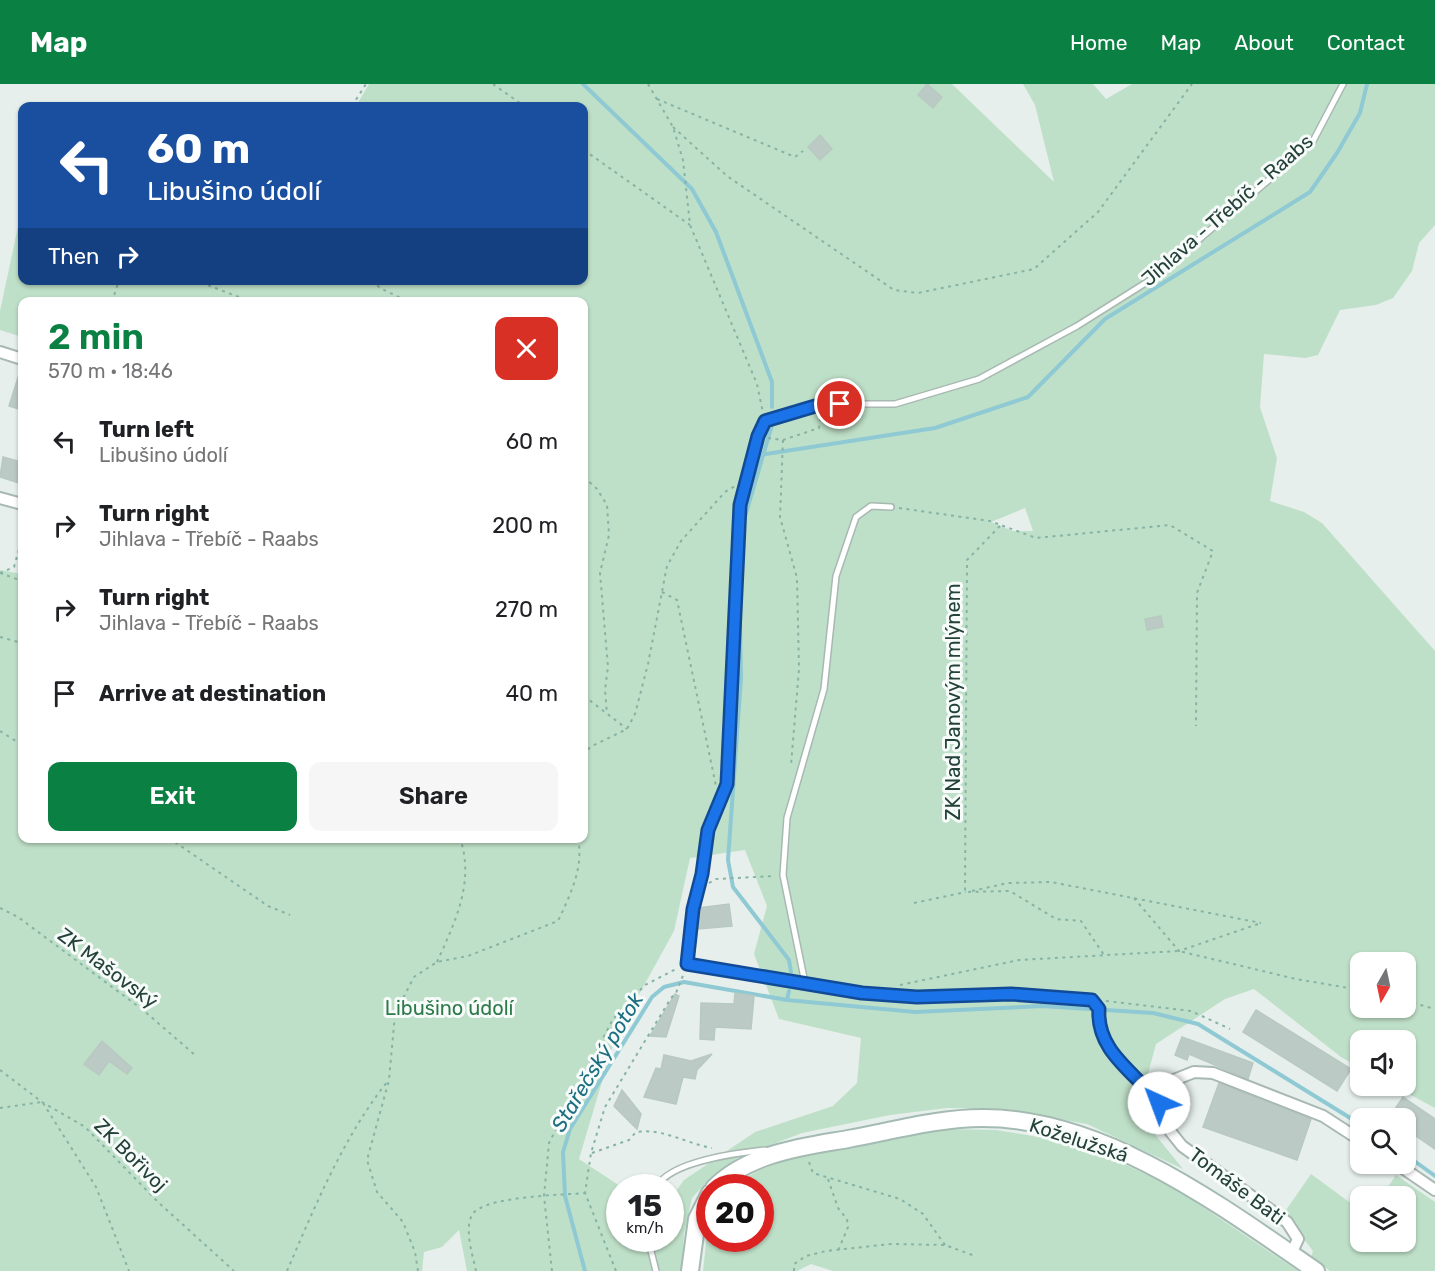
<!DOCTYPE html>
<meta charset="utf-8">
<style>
:root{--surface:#fff;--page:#f6f6f6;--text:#202124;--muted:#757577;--accent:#0b8043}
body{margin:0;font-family:Rubik,sans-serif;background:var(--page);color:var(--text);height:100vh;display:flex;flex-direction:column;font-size:22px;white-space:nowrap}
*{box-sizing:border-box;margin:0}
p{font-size:20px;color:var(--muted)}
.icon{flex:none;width:33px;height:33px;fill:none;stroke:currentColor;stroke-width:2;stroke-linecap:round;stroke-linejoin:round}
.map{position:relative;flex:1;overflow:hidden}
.sheet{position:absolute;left:18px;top:213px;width:570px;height:546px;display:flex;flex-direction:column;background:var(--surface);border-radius:12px;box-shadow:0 2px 4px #0004}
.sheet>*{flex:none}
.banner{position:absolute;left:18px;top:18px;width:570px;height:183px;border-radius:12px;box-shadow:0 2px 4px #0004;background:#1a4fa0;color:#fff;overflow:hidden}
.needle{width:39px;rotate:189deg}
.tools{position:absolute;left:1350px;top:868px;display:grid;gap:12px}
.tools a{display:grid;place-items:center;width:66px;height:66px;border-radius:12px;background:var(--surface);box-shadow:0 2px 4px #0004;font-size:30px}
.speed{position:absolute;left:606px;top:1090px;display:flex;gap:12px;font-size:30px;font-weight:700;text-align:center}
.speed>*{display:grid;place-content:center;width:78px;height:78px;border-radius:50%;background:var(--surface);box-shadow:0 2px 4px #0004;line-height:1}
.speed small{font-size:15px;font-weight:400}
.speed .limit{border:9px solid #d22;background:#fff;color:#111}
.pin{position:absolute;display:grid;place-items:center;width:51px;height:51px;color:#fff;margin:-26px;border:3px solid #fff;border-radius:50%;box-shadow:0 2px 6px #0007}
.me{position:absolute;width:66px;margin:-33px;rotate:317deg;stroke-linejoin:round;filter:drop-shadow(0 0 4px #0008)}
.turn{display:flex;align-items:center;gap:21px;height:126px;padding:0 30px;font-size:27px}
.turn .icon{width:78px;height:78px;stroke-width:2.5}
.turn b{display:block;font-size:42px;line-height:51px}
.then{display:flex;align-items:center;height:57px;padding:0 30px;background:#0003;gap:12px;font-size:22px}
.round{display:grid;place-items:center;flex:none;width:63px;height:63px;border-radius:12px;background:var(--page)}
.headline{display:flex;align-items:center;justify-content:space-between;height:102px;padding:0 30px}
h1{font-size:36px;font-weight:600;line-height:45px;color:var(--accent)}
.button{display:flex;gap:12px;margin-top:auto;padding:12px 30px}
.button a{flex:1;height:69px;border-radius:12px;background:var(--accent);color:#fff;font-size:24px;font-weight:600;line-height:69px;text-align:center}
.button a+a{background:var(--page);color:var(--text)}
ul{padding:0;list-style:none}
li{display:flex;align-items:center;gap:18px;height:84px;padding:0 30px}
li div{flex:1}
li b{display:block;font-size:22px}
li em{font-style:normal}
header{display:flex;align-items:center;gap:36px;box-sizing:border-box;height:84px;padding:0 30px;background:var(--accent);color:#fff}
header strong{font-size:28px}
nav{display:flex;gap:33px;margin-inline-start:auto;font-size:21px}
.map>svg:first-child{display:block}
.green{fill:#bfe0c8;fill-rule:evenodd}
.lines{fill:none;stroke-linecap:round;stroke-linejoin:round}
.stream{stroke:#8ec9d4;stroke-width:4}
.building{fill:#bbcac4;stroke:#b8c9c2;stroke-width:1.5}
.lane-casing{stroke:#a8b8b2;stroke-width:8}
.street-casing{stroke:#a8b8b2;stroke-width:14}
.secondary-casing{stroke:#a4bbb3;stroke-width:20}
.path{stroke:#86b3a5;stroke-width:2;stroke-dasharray:3 4.5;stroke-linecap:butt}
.lane{stroke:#fff;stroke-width:5}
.street{stroke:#fff;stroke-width:10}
.secondary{stroke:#fff;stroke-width:16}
.route-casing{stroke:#114b97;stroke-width:15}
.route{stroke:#1a73e8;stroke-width:10}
.labels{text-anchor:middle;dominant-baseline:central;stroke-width:6;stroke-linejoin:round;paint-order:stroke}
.street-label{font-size:20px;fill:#24423a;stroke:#f7fbf9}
.park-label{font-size:20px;fill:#2d7a4b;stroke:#f7fbf9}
.water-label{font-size:21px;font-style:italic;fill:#1c6f80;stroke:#f7fbf9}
</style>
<header>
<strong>Map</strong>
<nav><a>Home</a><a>Map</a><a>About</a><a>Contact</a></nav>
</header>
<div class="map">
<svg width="1435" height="1187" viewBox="0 0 1435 1187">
<rect width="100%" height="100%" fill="#e6efeb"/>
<g class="green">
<path d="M369 0H952L1054 98 1035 21 1023 0H1093L1106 15 1132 0H1435V141L1419 159 1412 187 1393 214 1376 221 1340 226 1318 271 1305 274 1264 270 1260 323 1277 374 1270 417 1304 428 1322 439 1435 567V1024L1394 1002H1406V957H1360V984L1341 973 1254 905 1225 915 1156 960 1142 1012 1153 1048 1183 1085 1087 1040 998 1025 947 1024 890 1031 802 1049 739 1073 711 1093 692 1114 684 1150 682 1187H467L459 1146 442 1163 424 1168 422 1187H0V486L22 490V754H584V218H22V253L0 246V227L22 124V196H584V22H356ZM1025 424 1033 447H1013L991 438ZM745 766 767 822 754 870 779 935 861 954 857 999 833 1022 755 1048 684 1096 671 1114 670 1155H620V1104H623L579 1075 615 954 674 847 690 774ZM1360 879H1406V924H1360Z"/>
<path d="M948 1045 996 1046 1081 1060 1173 1103 1298 1187H833L811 1180 797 1187H703L709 1132 710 1155H760V1104H730C792 1060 876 1054 948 1045Z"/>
<path d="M1311 1090 1360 1126V1158H1406V1113H1381L1396 1091 1435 1118V1187H1330L1311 1173 1313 1167 1284 1129Z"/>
</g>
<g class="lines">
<g class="stream">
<path d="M583 0 692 105 716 148 772 298V323"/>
<path d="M766 370 935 344 1028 313 1105 235 1310 108 1337 69 1360 29 1367 0"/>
<path d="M740 459 744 436 772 341"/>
<path d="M739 487 741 594 728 776 733 803 789 876 791 888"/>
<path d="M787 916 789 907"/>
<path d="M1406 1071 1435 1092"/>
<path d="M585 1187 565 1112 563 1068 570 1045 652 913 664 903 684 898 787 916 915 928 1042 922 1153 929 1198 940 1360 1040"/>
</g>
</g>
<g class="building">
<path d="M927 0 942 13 933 24 918 11Z"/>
<path d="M820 51 832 65 820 76 808 63Z"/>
<path d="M20 287 22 288V326L9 322Z"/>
<path d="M3 373 22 378V400L0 393Z"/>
<path d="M1161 532 1163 543 1147 546 1145 535Z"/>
<path d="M729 820 732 842 698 845V824Z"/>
<path d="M735 909 754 912 751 945 715 943 714 956 700 955 701 919 734 920Z"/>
<path d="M675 910 679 912 666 953 650 952Z"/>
<path d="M1256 926 1351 985 1337 1007 1243 948Z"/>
<path d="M1182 953 1253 979 1248 995 1189 970 1187 976 1175 971Z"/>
<path d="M102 957 132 984 127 990 109 977 99 991 84 980Z"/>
<path d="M712 970 697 986 695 995 683 993 676 1020 644 1013 656 984 661 985 664 971 691 977Z"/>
<path d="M1219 999 1311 1035 1297 1076 1203 1043Z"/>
<path d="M622 1006 641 1030 637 1045 614 1022Z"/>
<path d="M1403 1013 1435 1035V1065L1406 1045V1035H1388Z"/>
</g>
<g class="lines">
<g class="lane-casing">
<g id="lane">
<path d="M805 899 783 791 787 734 824 605 836 492 856 433 871 422 891 423"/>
<path d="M1158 1017C1135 988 1096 968 1099 925L1092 916 1011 910 917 913 862 909 687 880 693 825 702 790 708 746 727 700 740 421 758 352 765 337 822 320H895L979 295 1077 242 1155 193 1312 59 1343 0"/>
<path d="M656 1104C669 1077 737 1069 765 1066"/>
<path d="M648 1155 656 1187"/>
</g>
</g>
<g class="street-casing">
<g id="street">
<path d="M0 268 22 275"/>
<path d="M0 414 22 420"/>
<path d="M1397 1080 1435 1106"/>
<path d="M1291 1170 1298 1155 1287 1138 1182 1062 1166 1042 1159 1019 1162 1007 1174 996 1194 988 1213 989 1323 1032 1360 1056"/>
</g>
</g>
<g class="secondary-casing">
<g id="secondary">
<path d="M714 1104C749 1069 802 1063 848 1055 892 1047 938 1034 983 1034 1104 1034 1220 1121 1316 1187"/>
<path d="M690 1187 697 1135 710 1109"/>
</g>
</g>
<g class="path">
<path d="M493 0 524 22"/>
<path d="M648 0 673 43 683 76 690 141 757 300 763 329"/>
<path d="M657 15 795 73 803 67"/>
<path d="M352 22 366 0"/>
<path d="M673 43 727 92 894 206 918 209 1034 185 1098 128 1192 0"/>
<path d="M584 66 690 141"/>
<path d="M194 196 252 218"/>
<path d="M372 196 380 204 409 218"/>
<path d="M112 218 119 196"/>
<path d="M768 354 783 356 819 344 821 329"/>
<path d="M783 356 780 433 797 494 799 585 791 681"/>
<path d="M584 393 597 405 607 421 609 451 600 489 608 583 605 606 607 630"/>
<path d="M899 424 990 437 1036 454 1170 441 1213 467 1197 509 1196 642"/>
<path d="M1000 442 967 476 965 808 1010 807 1056 835 1081 837 1104 871"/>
<path d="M0 489 14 483 22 455"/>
<path d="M0 489 22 497"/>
<path d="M662 508 677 516 716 702"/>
<path d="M0 553 22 559"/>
<path d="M584 612 627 645"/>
<path d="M0 647 22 661"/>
<path d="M584 672 590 663 627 645 635 630 648 580 667 482 681 457 725 408 735 402"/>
<path d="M169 754 268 822 290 831"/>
<path d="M709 799 716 795 775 792"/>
<path d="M972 807 1008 799 1051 798 1261 839"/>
<path d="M1134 814 1179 867 1258 840"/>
<path d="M914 819 966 808"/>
<path d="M0 824 18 833 143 926 195 971"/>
<path d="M437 878C455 838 475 798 460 754"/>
<path d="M900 901 1019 876 1179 867 1296 895 1360 906"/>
<path d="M1106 917 1191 927 1230 945"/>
<path d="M1406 917 1435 925"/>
<path d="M0 986 42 1018 85 1043 158 1118 234 1187"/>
<path d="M43 1019 96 1103 129 1187"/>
<path d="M0 1024 42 1018"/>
<path d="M592 1069 629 1056 636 1048C663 1044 685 1059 712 1064"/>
<path d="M809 1078 813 1089 900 1115 923 1130 945 1161"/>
<path d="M828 1095 838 1124 847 1135 848 1143 838 1167"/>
<path d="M287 1187C315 1122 343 1054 387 998"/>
<path d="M418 1187 415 1168 403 1138 377 1108 367 1076 389 996 395 930 414 893 437 878 468 872 558 837C570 811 584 784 578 754"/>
<path d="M476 1187C473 1172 464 1146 472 1131 482 1112 564 1111 585 1109"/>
<path d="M552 1187 544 1112 549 1059 613 935 645 901 678 884"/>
<path d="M616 1187 585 1109 591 1069 605 1023 671 914 676 909 684 889"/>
<path d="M794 1187V1180L806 1172 826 1167 891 1160 945 1161 975 1172"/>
</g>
<use href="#lane" class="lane"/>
<use href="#street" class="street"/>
<use href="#secondary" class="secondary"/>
</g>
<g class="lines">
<g class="route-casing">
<path id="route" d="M840 320H822L765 337 758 352 740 421 727 700 708 746 702 790 693 825 687 880 862 909 917 913 1011 910 1092 916 1099 925C1096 968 1136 989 1159 1019"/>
</g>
<use href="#route" class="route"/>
</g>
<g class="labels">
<g class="street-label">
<text transform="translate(1227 126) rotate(-41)">Jihlava - Třebíč - Raabs</text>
<text transform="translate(953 618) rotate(-90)">ZK Nad Janovým mlýnem</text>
<text transform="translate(108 884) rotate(37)">ZK Mašovský</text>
<text transform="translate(1079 1056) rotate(18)">Koželužská</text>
<text transform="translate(131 1071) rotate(45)">ZK Bořivoj</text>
<text transform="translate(1237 1102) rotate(37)">Tomáše Bati</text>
</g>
<g class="park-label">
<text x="449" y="924">Libušino údolí</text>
</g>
<g class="water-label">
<text transform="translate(597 978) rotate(-59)">Stařečský potok</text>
</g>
</g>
</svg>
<div class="tools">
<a><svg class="needle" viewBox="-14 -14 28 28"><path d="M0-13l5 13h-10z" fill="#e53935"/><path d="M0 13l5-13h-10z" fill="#757577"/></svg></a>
<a><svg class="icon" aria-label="sound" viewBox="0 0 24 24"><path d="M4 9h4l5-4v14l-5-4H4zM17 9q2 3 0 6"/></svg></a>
<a><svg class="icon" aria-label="search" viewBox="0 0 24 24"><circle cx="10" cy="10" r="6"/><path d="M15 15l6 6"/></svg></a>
<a><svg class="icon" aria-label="layers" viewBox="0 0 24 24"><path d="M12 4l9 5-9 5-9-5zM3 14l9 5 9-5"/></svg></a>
</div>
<div class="speed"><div>15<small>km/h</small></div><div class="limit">20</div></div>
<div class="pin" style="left:840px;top:320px;background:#d93025"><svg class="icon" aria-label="arrive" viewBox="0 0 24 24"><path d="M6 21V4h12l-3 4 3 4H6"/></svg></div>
<svg class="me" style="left:1159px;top:1019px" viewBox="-20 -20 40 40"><circle r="19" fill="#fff"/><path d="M0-13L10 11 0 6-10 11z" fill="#1a73e8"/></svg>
<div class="banner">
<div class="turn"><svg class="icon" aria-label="left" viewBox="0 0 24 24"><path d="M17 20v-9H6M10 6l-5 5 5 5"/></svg><div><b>60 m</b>Libušino údolí</div></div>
<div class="then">Then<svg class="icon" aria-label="right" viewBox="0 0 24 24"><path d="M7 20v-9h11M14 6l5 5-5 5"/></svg></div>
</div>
<section class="sheet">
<div class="headline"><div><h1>2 min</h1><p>570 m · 18:46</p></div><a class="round" style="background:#d93025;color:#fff"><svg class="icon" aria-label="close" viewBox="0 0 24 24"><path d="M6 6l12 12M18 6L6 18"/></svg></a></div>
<ul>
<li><svg class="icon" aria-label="left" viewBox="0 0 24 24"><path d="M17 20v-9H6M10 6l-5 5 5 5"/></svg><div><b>Turn left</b><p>Libušino údolí</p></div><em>60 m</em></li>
<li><svg class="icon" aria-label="right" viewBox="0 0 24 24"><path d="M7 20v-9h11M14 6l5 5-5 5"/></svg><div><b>Turn right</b><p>Jihlava - Třebíč - Raabs</p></div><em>200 m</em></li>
<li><svg class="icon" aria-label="right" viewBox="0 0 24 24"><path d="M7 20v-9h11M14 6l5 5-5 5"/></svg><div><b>Turn right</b><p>Jihlava - Třebíč - Raabs</p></div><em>270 m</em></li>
<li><svg class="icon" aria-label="arrive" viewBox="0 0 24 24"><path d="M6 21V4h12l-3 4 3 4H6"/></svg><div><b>Arrive at destination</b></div><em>40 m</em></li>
</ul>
<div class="button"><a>Exit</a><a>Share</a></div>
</section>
</div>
